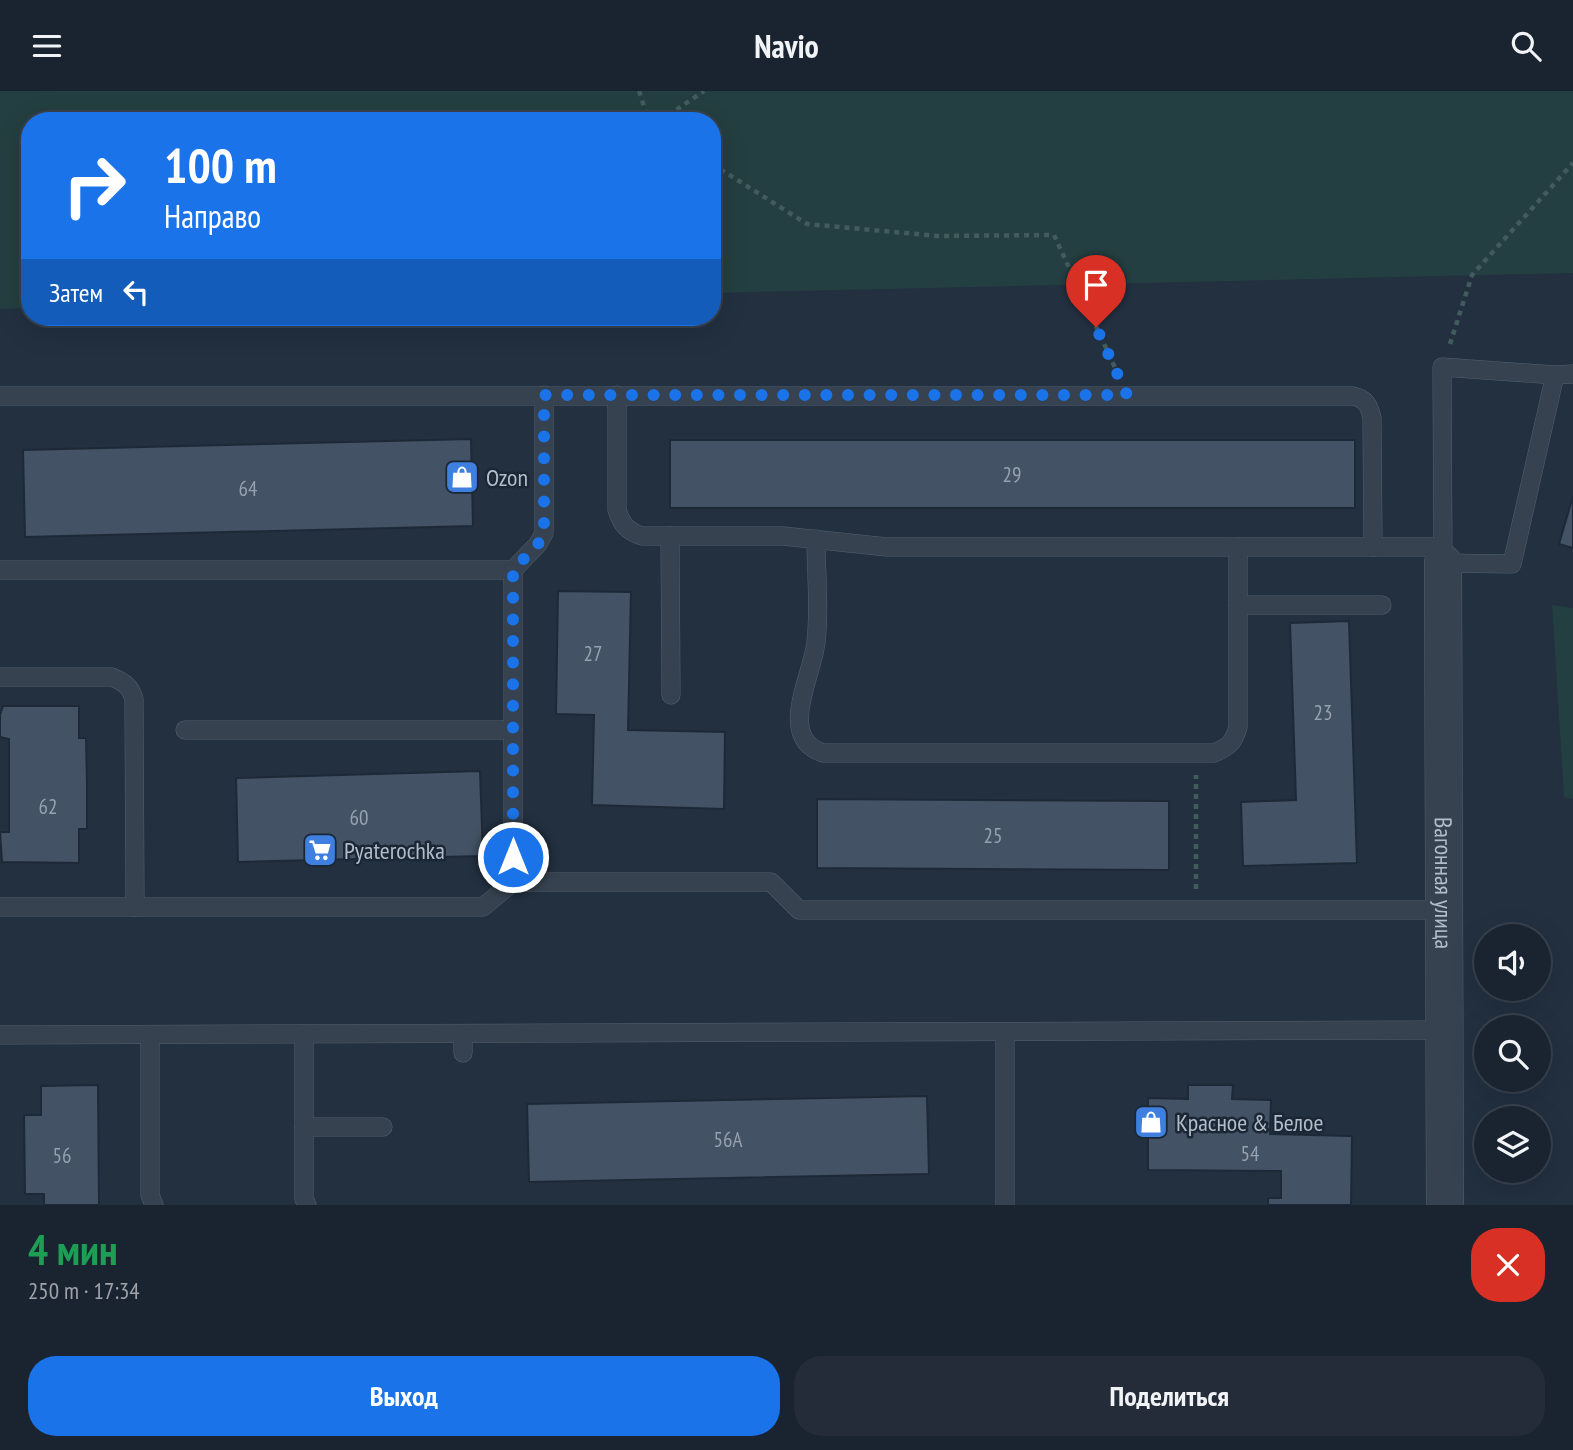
<!DOCTYPE html>
<html lang="ru">
<meta charset="utf-8">
<style>
:root{--surface:#1a2430;--page:#232c38;--text:#f1f3f6;--muted:#9fa4ab;--line:#38414c;--accent:#1a73e8}
body{margin:0;font-family:"PT Sans Narrow",sans-serif;background:var(--page);color:var(--text);height:100vh;display:flex;flex-direction:column;font-size:26px;white-space:nowrap}
*{box-sizing:border-box;margin:0}
p{font-size:23px;color:var(--muted)}
.icon{flex:none;width:38px;height:38px;fill:none;stroke:currentColor;stroke-width:2;stroke-linecap:round;stroke-linejoin:round}
.map{position:relative;height:1114px;overflow:hidden}
.details{display:flex;flex-direction:column;background:var(--surface);flex:1}
.details>*{flex:none}
.hud{position:absolute;left:21px;top:21px;width:700px;height:214px;border-radius:28px;box-shadow:0 7px 28px #0002,0 0 0 2px var(--line);background:#1a73e8;color:#fff;overflow:hidden}
.fabs{position:absolute;left:1474px;top:833px;display:grid;gap:14px}
.fabs a{display:grid;place-items:center;width:77px;height:77px;border-radius:50%;background:var(--surface);box-shadow:0 7px 28px #0002,0 0 0 2px var(--line);font-size:35px}
.pin{position:absolute;display:grid;place-items:center;width:60px;height:60px;color:#fff;margin:-72px -30px;border-radius:50% 50% 50% 0;rotate:-45deg;box-shadow:0 0 7px #0007}
.pin .icon{rotate:45deg}
.me{position:absolute;width:77px;margin:-38px;rotate:0deg;stroke-linejoin:round;filter:drop-shadow(0 0 5px #0008)}
.turn{display:flex;align-items:center;gap:24px;height:147px;padding:0 28px;font-size:32px}
.turn .icon{width:91px;height:91px;stroke-width:2.5}
.turn b{display:block;font-size:49px;line-height:60px}
.then{display:flex;align-items:center;height:66px;padding:0 28px;background:#0003;gap:14px;font-size:26px}
.round{display:grid;place-items:center;flex:none;width:74px;height:74px;border-radius:28px;background:var(--page)}
.head{display:flex;align-items:center;justify-content:space-between;height:119px;padding:0 28px}
h1{font-size:42px;font-weight:700;line-height:52px;color:#1e9e55}
.cta{display:flex;gap:14px;margin-top:auto;padding:14px 28px}
.cta a{flex:1;height:80px;border-radius:28px;background:var(--accent);color:#fff;font-size:28px;font-weight:700;line-height:80px;text-align:center}
.cta a+a{background:var(--page);color:var(--text)}
header{display:flex;justify-content:space-between;align-items:center;height:91px;padding:0 28px;background:var(--surface);font-size:32px;font-weight:700}
.map>svg:first-child{display:block}
.green{fill:#243f41}
.building{fill:#435264;stroke:#1d2937;stroke-width:2}
.lines{fill:none;stroke-linecap:round;stroke-linejoin:round}
.service-casing{stroke:#54606e;stroke-width:19}
.minor-casing{stroke:#54606e;stroke-width:38}
.path{stroke:#425c5e;stroke-width:4.5;stroke-dasharray:5 5;stroke-linecap:butt}
.service{stroke:#364250;stroke-width:18}
.minor{stroke:#364250;stroke-width:37}
.route{stroke:#1a73e8;stroke-width:12;stroke-dasharray:0 21.6}
.labels{text-anchor:middle;dominant-baseline:central;stroke-width:5;stroke-linejoin:round;paint-order:stroke}
.number-label{font-size:21px;fill:#96a2b1}
.poi-label{font-size:24px;fill:#b2bdcb;stroke:#1b2735;text-anchor:start}
.street-label{font-size:24px;fill:#b2bdcb;stroke:#1b2735}
</style>
<header><svg class="icon" aria-label="menu" viewBox="0 0 24 24"><path d="M4 6h16M4 12h16M4 18h16"/></svg>Navio<svg class="icon" aria-label="search" viewBox="0 0 24 24"><circle cx="10" cy="10" r="6"/><path d="M15 15l6 6"/></svg></header>
<div class="map">
<svg width="1573" height="1114" viewBox="0 0 1573 1114">
<rect width="100%" height="100%" fill="#223040"/>
<g class="green">
<path d="M0 0H1573V182L712 202V30H30V217L0 218Z"/>
<path d="M1552 514 1573 517V708L1564 706Z"/>
</g>
<g class="building">
<path d="M471 348 473 435 25 446 23 359Z"/>
<rect x="670" y="349" width="685" height="68"/>
<path d="M1573 405V457L1559 453Z"/>
<path d="M558 500 631 501 628 639 725 641 724 718 592 714 594 624 556 623Z"/>
<path d="M1349 530 1357 772 1243 775 1241 711 1296 709 1290 532Z"/>
<path d="M3 615H79V647H86L87 692V738H79V772L2 771 0 741H9V648L0 646V624Z"/>
<path d="M480 680 483 765 238 771 236 687Z"/>
<path d="M817 708 1169 710V779L817 777Z"/>
<path d="M98 994 99 1114H44V1103H25L24 1024H41V995Z"/>
<path d="M1188 994H1233L1232 1008 1271 1009 1270 1043 1352 1045 1351 1114H1268V1107H1281V1080L1148 1079V1007L1188 1008Z"/>
<path d="M927 1005 929 1083 529 1091 527 1013Z"/>
</g>
<g class="lines">
<g class="service-casing">
<g id="service">
<path d="M1555 284 1512 473 1443 472 1442 276 1555 284 1573 283"/>
<path d="M617 304V419C622 434 627 440 642 445H783L887 456H1443"/>
<path d="M0 305H1353C1366 308 1369 314 1372 327L1373 456"/>
<path d="M670 445 671 604"/>
<path d="M816 448C816 482 820 518 816 551 813 584 776 646 823 662H1214C1229 656 1234 651 1238 636V456"/>
<path d="M0 479H513L538 453 544 442V304"/>
<path d="M513 479V791"/>
<path d="M1238 514H1382"/>
<path d="M0 586H112C124 591 130 595 134 608L135 816"/>
<path d="M185 639H513"/>
<path d="M0 816H483L513 791H771L799 819H1444"/>
<path d="M1005 941V1114"/>
<path d="M304 943V1108L307 1114"/>
<path d="M0 944 1445 939"/>
<path d="M150 944V1104L154 1114"/>
<path d="M463 962V943"/>
<path d="M304 1036H383"/>
</g>
</g>
<g class="minor-casing">
<g id="minor">
<path id="s1" d="M1443 472 1445 1114"/>
</g>
</g>
<g class="path">
<path d="M639 0 649 30"/>
<path d="M660 30 704 0"/>
<path d="M712 73 807 133 938 145 1054 144 1117 281"/>
<path d="M1450 253 1472 184 1573 72"/>
<path d="M1196 798V684"/>
</g>
<use href="#service" class="service"/>
<use href="#minor" class="minor"/>
</g>
<g class="lines">
<path class="route" d="M513 766V479L538 453 544 442V304H1127L1096 236"/>
</g>
<defs>
<g id="shop-square" transform="scale(1.75)"><rect x="-9" y="-9" width="18" height="18" rx="4" fill="#3f7fe0" stroke="#1b2735"/><path d="M-5-2.5h2.3a2.7 3.5 0 0 1 5.4 0H5L5.5 6h-11ZM-1.5-2.5h3a1.5 2.3 0 0 0-3 0Z" fill="#fff"/></g>
<g id="supermarket-square" transform="scale(1.75)"><rect x="-9" y="-9" width="18" height="18" rx="4" fill="#3f7fe0" stroke="#1b2735"/><path d="M-6-5.5h2.5l.6 2H6L4.5 2H-2.5L-4.4-4H-6ZM-1.5 3.2a1.3 1.3 0 1 0 .1 0ZM3 3.2a1.3 1.3 0 1 0 .1 0Z" fill="#fff"/></g>
</defs>
<g fill-rule="evenodd">
<use href="#shop-square" x="462" y="386"/>
<use href="#supermarket-square" x="320" y="759"/>
<use href="#shop-square" x="1151" y="1031"/>
</g>
<g class="labels">
<g class="number-label">
<text x="1012" y="383">29</text>
<text x="248" y="397">64</text>
<text x="593" y="562">27</text>
<text x="1323" y="621">23</text>
<text x="48" y="715">62</text>
<text x="359" y="726">60</text>
<text x="993" y="744">25</text>
<text x="728" y="1048">56А</text>
<text x="1250" y="1062">54</text>
<text x="62" y="1064">56</text>
</g>
<g class="poi-label">
<text x="486" y="386">Ozon</text>
<text x="344" y="759">Pyaterochka</text>
<text x="1176" y="1031">Красное &amp; Белое</text>
</g>
<g class="street-label">
<text stroke="none"><textPath href="#s1" startOffset="320">Вагонная улица</textPath></text>
</g>
</g>
</svg>
<div class="fabs">
<a><svg class="icon" aria-label="sound" viewBox="0 0 24 24"><path d="M4 9h4l5-4v14l-5-4H4zM17 9q2 3 0 6"/></svg></a>
<a><svg class="icon" aria-label="search" viewBox="0 0 24 24"><circle cx="10" cy="10" r="6"/><path d="M15 15l6 6"/></svg></a>
<a><svg class="icon" aria-label="layers" viewBox="0 0 24 24"><path d="M12 4l9 5-9 5-9-5zM3 14l9 5 9-5"/></svg></a>
</div>
<div class="pin" style="left:1096px;top:236px;background:#d93025"><svg class="icon" aria-label="arrive" viewBox="0 0 24 24"><path d="M6 21V4h12l-3 4 3 4H6"/></svg></div>
<svg class="me" style="left:513px;top:766px" viewBox="-20 -20 40 40"><circle r="17" fill="#1a73e8" stroke="#fff" stroke-width="3"/><path d="M0-11L8 9 0 5-8 9z" fill="#fff"/></svg>
<div class="hud">
<div class="turn"><svg class="icon" aria-label="right" viewBox="0 0 24 24"><path d="M7 20v-9h11M14 6l5 5-5 5"/></svg><div><b>100 m</b>Направо</div></div>
<div class="then">Затем<svg class="icon" aria-label="left" viewBox="0 0 24 24"><path d="M17 20v-9H6M10 6l-5 5 5 5"/></svg></div>
</div>
</div>
<section class="details">
<div class="head"><div><h1>4 мин</h1><p>250 m · 17:34</p></div><a class="round" style="background:#d93025;color:#fff"><svg class="icon" aria-label="close" viewBox="0 0 24 24"><path d="M6 6l12 12M18 6L6 18"/></svg></a></div>
<div class="cta"><a>Выход</a><a>Поделиться</a></div>
</section>
